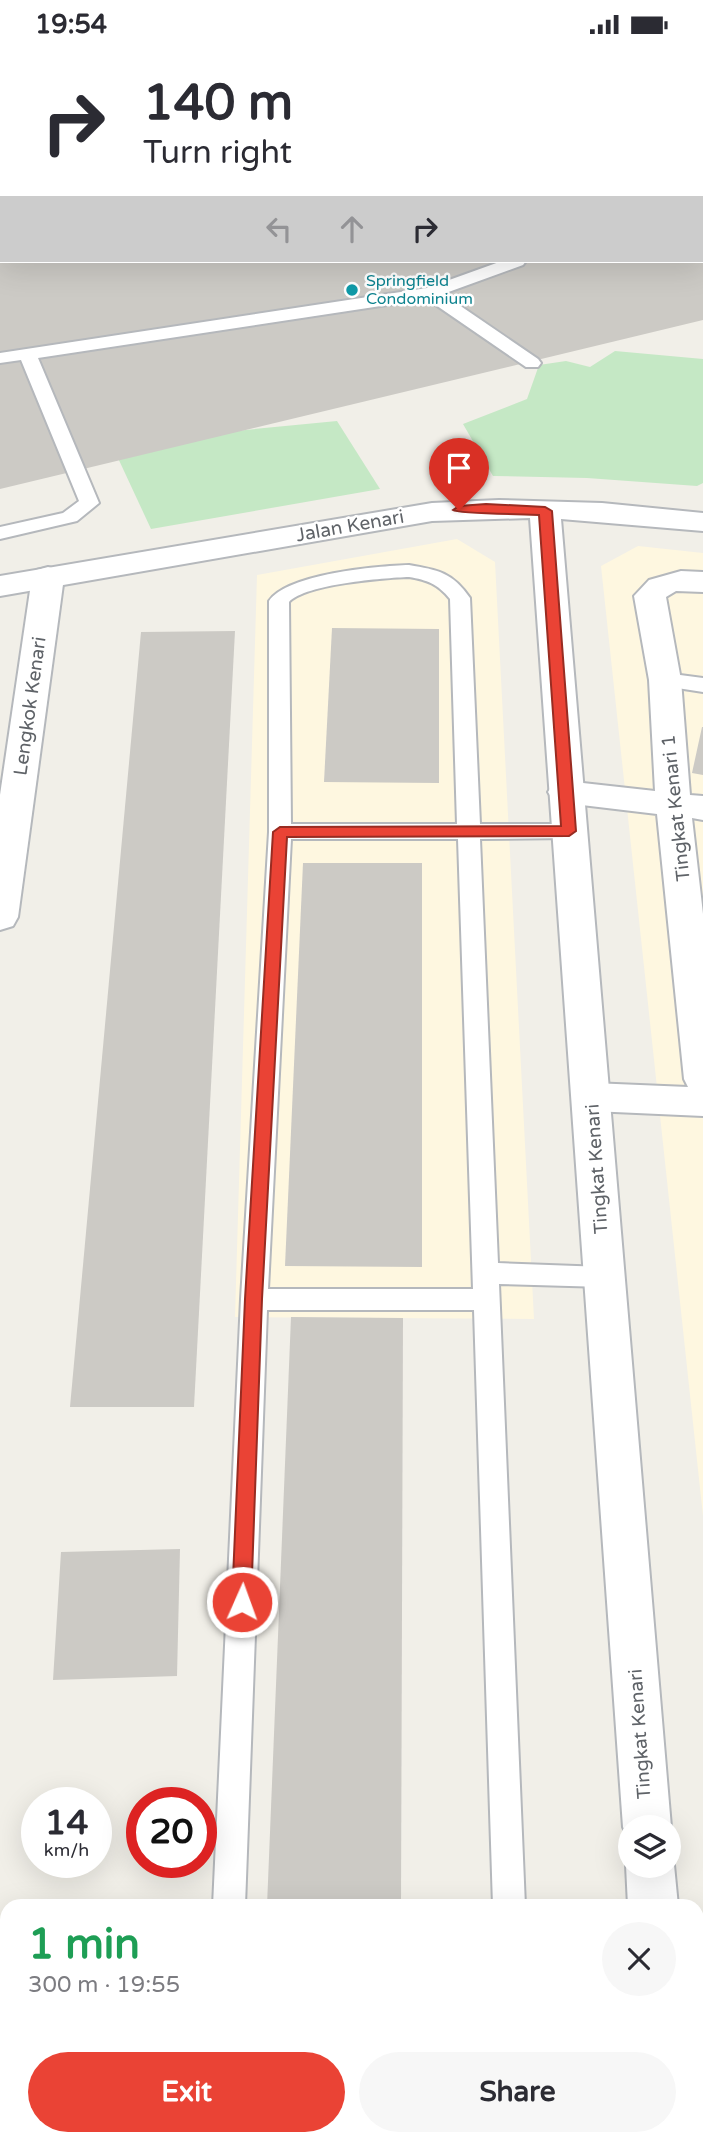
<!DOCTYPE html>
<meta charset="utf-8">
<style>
:root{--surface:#fff;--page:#f7f7f7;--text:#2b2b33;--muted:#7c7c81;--accent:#ea4335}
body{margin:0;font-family:"Varela Round",sans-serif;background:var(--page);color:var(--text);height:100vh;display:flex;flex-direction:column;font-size:26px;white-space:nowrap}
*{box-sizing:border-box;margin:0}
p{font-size:23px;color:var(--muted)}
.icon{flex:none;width:38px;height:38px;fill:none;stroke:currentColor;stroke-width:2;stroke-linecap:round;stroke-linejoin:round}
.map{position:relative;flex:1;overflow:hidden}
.side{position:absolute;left:0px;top:1850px;width:704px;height:247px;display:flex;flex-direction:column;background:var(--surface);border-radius:21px 21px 0 0;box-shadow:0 7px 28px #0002}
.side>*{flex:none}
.guide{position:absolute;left:0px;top:0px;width:704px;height:214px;box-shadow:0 7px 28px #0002;background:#fff;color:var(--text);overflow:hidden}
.tools{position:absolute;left:618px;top:1766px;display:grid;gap:14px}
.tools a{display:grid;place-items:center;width:63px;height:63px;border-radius:50%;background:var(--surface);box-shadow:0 7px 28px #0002;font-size:35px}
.speed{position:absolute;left:21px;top:1738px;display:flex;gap:14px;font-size:35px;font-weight:700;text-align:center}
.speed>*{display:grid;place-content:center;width:91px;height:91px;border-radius:50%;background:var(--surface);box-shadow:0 7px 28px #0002;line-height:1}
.speed small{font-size:18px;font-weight:400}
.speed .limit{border:10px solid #d22;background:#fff;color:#111}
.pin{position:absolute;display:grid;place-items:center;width:60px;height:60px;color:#fff;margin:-72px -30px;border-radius:50% 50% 50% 0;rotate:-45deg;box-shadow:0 0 7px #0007}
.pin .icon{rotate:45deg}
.me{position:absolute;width:77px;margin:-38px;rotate:2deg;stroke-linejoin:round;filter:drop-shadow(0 0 5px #0008)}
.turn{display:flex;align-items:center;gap:24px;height:147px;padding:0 28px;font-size:32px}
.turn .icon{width:91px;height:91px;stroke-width:2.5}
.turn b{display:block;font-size:49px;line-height:60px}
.lanes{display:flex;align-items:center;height:66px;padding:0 28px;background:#0003;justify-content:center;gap:35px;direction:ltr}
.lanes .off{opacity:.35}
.round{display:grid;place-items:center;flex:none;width:74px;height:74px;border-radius:37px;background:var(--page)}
.summary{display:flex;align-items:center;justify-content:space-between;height:119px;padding:0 28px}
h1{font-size:42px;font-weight:800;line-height:52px;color:#1e9e55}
.cta{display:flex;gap:14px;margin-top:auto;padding:14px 28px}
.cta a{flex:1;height:80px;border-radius:42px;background:var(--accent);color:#fff;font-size:28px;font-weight:800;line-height:80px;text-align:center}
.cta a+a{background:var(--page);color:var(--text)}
.status{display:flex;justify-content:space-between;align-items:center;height:49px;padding:0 35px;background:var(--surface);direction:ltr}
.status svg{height:19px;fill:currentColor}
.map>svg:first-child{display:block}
.commercial{fill:#fef7e0}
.green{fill:#c5e8c5}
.building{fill:#cccac5}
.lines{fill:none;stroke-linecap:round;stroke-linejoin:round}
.service-casing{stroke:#b5b8bc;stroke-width:4}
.minor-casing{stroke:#b5b8bc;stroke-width:4}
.tertiary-casing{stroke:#b5b8bc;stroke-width:4}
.service{fill:#fff;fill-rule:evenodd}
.minor{fill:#fff;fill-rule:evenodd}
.tertiary{fill:#fff;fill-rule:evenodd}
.route{fill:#ea4335;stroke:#982c22;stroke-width:2}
.culture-dot{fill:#0f9aa8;stroke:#fff;stroke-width:2.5}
.labels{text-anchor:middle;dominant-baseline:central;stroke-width:5;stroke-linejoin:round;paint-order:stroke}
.far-culture-label{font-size:16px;fill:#0d838f;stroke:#fff;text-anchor:start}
.street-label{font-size:19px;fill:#5f6368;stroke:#fff}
</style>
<div class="status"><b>19:54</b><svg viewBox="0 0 49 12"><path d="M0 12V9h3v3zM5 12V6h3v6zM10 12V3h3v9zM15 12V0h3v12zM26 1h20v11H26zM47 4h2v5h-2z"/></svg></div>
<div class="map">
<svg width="703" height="2095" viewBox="0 0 703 2095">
<rect width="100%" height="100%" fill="#f1efe8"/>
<g class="commercial">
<path d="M457 490 495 513 534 1270 235 1268 257 526Z"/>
<path d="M638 497 703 504V1467L601 517Z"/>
</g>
<g class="green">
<path d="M615 302 703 310V434L697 437 587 429 493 427 463 375 527 350 539 316 566 312 590 318Z"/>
<path d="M337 372 380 440 151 480 111 394Z"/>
</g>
<g class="building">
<path d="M0 212H703V271L0 440Z"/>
<path d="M332 579 439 580V734L324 733Z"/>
<path d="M235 582 194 1358H70L141 583Z"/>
<path d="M702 678H703V726L692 724Z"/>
<path d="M303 814H422V1218L285 1217Z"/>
<path d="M291 1268 403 1269 401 1857H267Z"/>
<path d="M180 1500 177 1627 53 1631 61 1503Z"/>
</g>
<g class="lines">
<g class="service-casing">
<g id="service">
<path d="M72 0H92L70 2Z"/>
<path d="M317 0H333L335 2H318Z"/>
<path d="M469 0H486L488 2H470Z"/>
<rect x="0" y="19" width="2" height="10"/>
<rect x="702" y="131" width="1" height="10"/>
<rect x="0" y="160" width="2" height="10"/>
<path d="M502 212H526L523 216 443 245 538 310 541 314 538 318H526L427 250 38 309 99 454 77 472 0 490V478L63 464 79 452 21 311 0 314V304L427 239Z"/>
<path d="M409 516C438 521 452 523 470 549L480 775H569L577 777 580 782 577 787 569 789 480 790 498 1214 604 1218 613 1221 617 1228 613 1235 604 1238 499 1235 525 1857H493L474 1261H267L245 1857H213L241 1250 269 783V552C287 525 376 517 409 516ZM409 528C427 531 438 535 450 550L457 775H291L289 553C306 535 383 529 409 528ZM291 790H458L473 1240H268Z"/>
<path d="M665 624 703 629V643L658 636 655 631 658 626Z"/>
<path d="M203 2090H237L236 2095H202Z"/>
<rect x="501" y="2090" width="34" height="5"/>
</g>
</g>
<g class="minor-casing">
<g id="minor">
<path d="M547 0H573L574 2H548Z"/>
<rect x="702" y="78" width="1" height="16"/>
<path d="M48 518 59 521 64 528 18 868 13 877 0 881V746L32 528 37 521Z"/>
<path d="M681 522 703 523V543L676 542 666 548 681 631 690 746 703 747V771L692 769 703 865V1067L592 1062 578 1058 573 1048 578 1038 592 1034 688 1038 684 1030 657 765 565 754 553 751 548 743 553 735 565 732 655 742 649 631 634 547 649 531Z"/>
</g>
</g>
<g class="tertiary-casing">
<g id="tertiary">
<path d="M499 451 602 454 703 464V482L561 470 671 1778 668 1784V1778H630V1794L623 1778 530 469 432 472 0 547V527L432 454Z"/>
<path d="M668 1802 674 1816 678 1857H628L626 1816 630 1806V1816H668Z"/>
<path d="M696 2086 698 2095H646V2090H696Z"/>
</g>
</g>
<use href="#service" class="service"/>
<use href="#minor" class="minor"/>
<use href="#tertiary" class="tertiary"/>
</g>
<path class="route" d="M486 455 545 458 552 462 576 782 569 787 287 788 262 1250 251 1553 248 1559 242 1562 235 1559 232 1553 245 1250 273 783 280 778 561 777 539 466C525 465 458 465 453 461L459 457Z"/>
<circle class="culture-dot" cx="352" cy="241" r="7"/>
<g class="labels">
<g class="far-culture-label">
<text x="366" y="232">Springfield<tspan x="366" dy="18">Condominium</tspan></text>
</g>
<g class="street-label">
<text transform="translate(350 477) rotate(-10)">Jalan Kenari</text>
<text transform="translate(30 657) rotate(-82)">Lengkok Kenari</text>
<text transform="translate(676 759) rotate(-96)">Tingkat Kenari 1</text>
<text transform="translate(597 1120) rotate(-94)">Tingkat Kenari</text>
<text transform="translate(640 1685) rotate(-94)">Tingkat Kenari</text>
</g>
</g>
</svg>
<div class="tools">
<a><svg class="icon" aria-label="layers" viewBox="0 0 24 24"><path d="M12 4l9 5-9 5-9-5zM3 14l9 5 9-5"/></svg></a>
</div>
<div class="speed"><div>14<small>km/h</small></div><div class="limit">20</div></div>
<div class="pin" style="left:459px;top:461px;background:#d93025"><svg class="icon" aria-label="arrive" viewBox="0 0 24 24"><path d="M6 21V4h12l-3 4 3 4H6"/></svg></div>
<svg class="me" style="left:242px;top:1553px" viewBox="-20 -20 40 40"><circle r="17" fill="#ea4335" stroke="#fff" stroke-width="3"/><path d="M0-11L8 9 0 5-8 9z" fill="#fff"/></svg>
<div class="guide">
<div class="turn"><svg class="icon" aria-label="right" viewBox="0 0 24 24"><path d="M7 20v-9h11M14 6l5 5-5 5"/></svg><div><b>140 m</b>Turn right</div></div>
<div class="lanes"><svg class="icon off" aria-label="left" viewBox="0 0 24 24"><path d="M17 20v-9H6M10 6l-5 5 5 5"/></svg><svg class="icon off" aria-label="ahead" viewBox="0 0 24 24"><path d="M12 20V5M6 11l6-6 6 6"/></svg><svg class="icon" aria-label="right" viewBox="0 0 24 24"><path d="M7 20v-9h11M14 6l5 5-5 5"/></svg></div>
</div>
<section class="side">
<div class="summary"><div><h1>1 min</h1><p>300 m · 19:55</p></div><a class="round"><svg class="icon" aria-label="close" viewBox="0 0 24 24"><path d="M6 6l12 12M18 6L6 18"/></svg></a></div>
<div class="cta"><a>Exit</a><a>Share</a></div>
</section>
</div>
